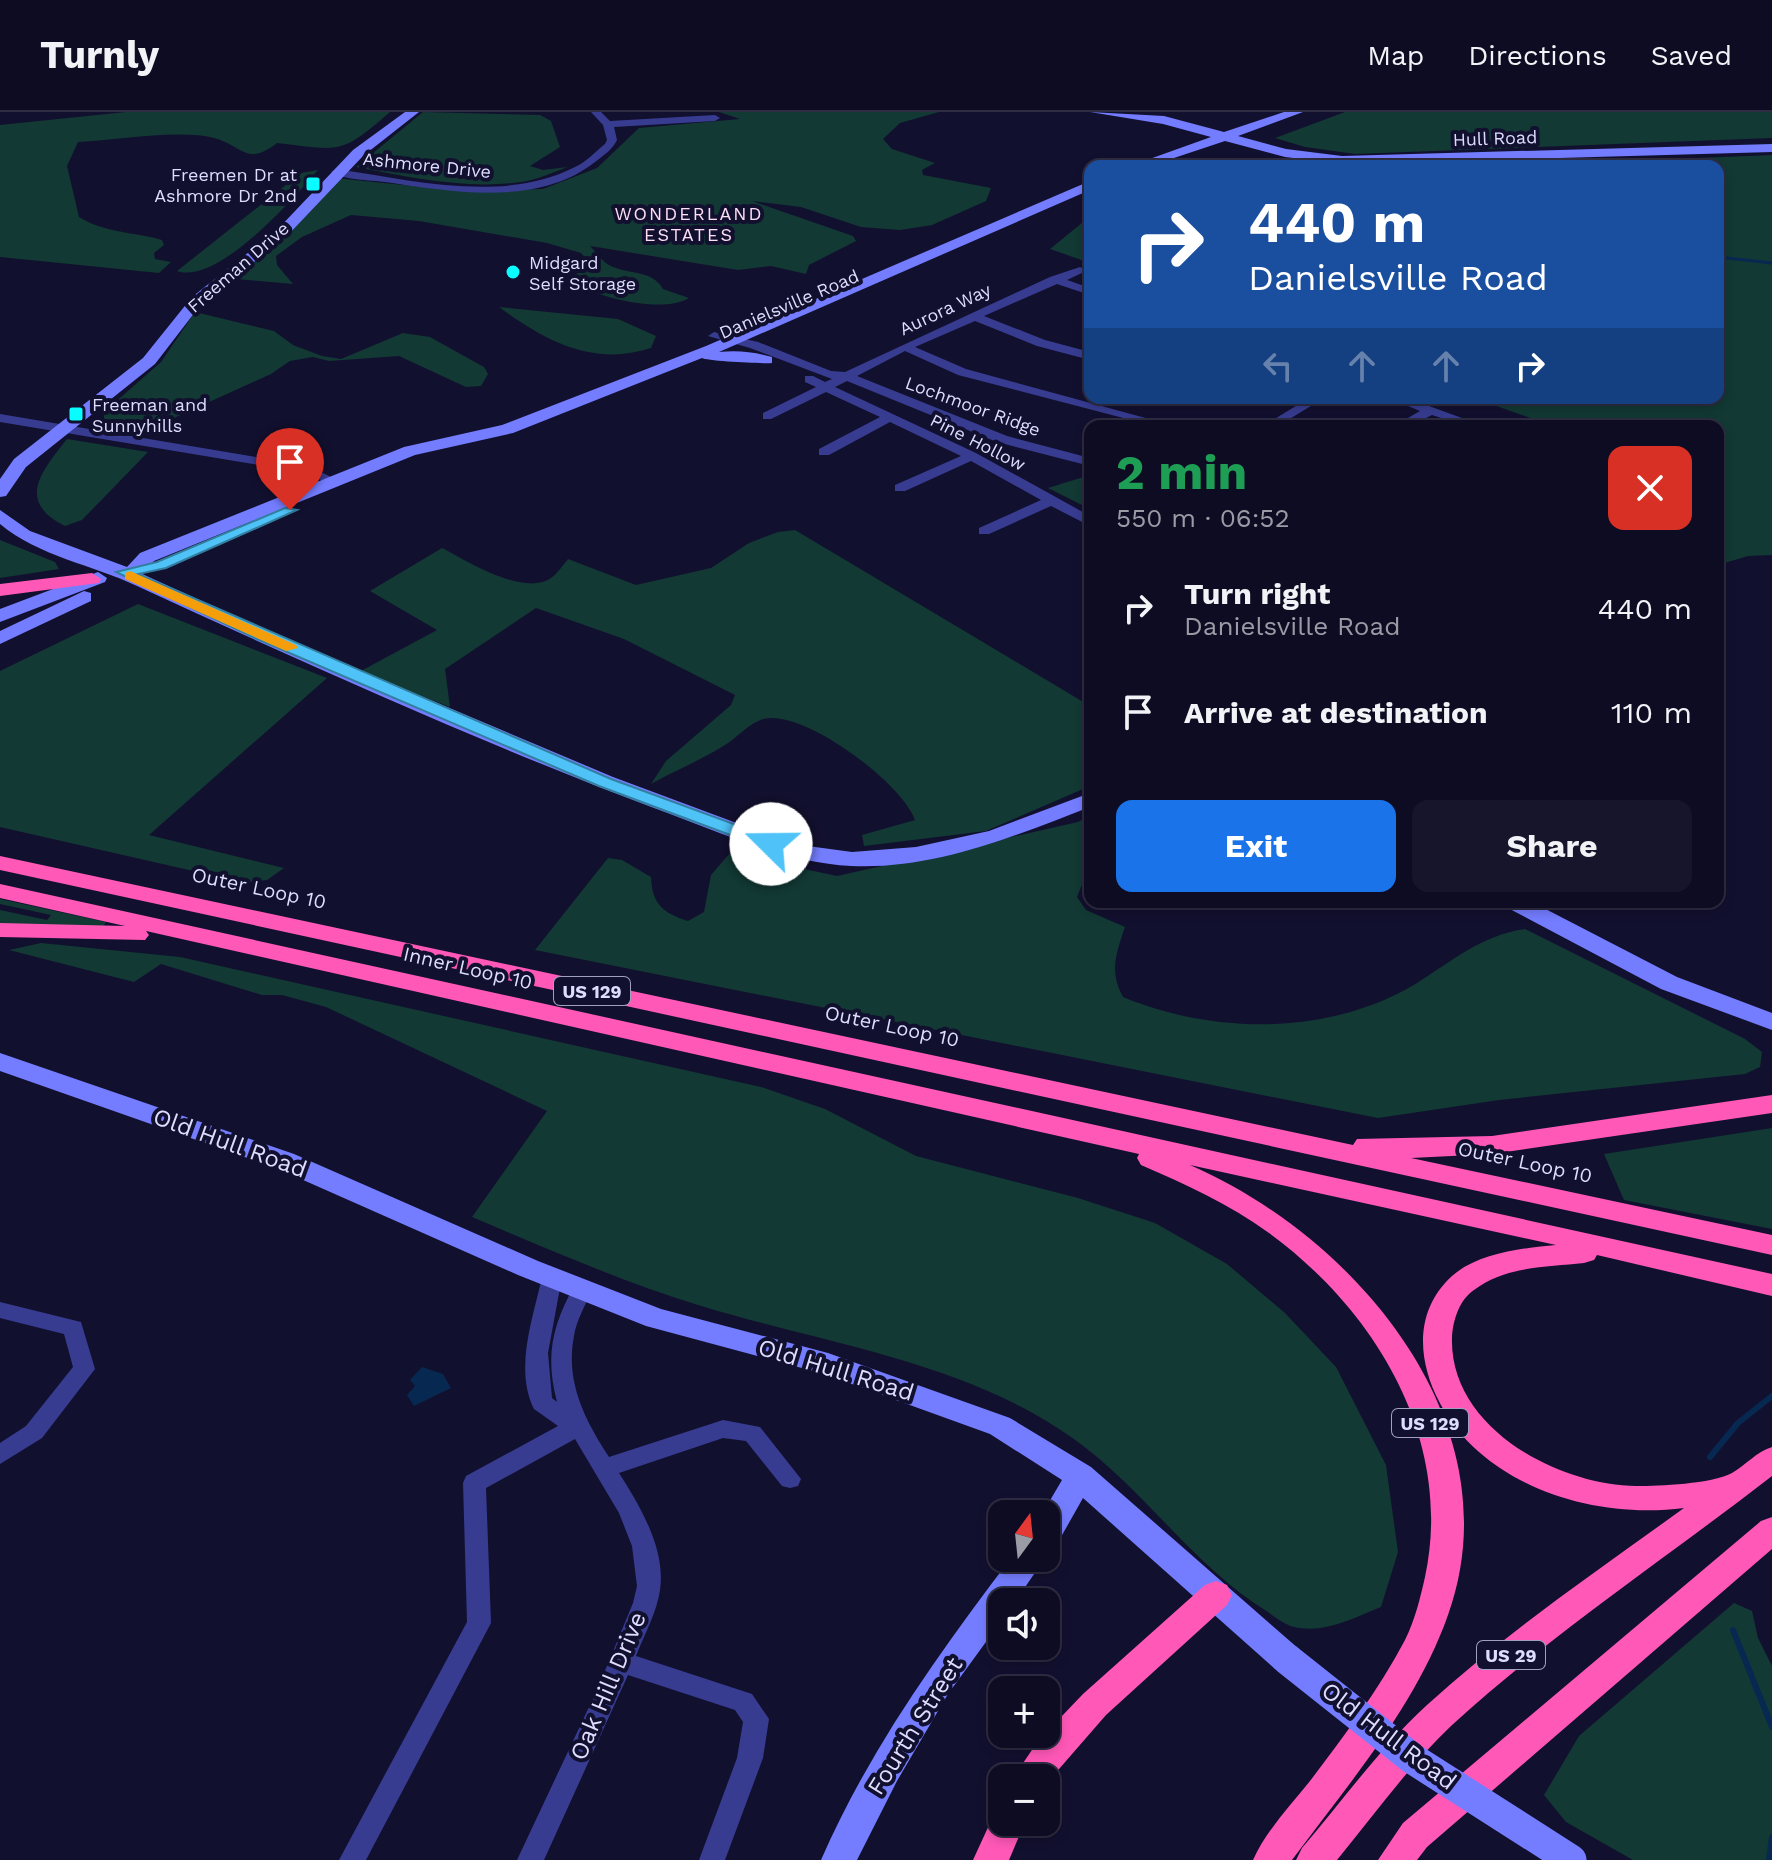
<!DOCTYPE html>
<meta charset="utf-8">
<style>
:root{--surface:#0e0c23;--page:#17152b;--text:#f1f3f6;--muted:#9b9ba6;--line:#2e2c41;--accent:#1a73e8}
body{margin:0;font-family:"Work Sans",sans-serif;background:var(--page);color:var(--text);height:100vh;display:flex;flex-direction:column;font-size:30px;white-space:nowrap}
*{box-sizing:border-box;margin:0}
p{font-size:26px;color:var(--muted)}
.icon{flex:none;width:44px;height:44px;fill:none;stroke:currentColor;stroke-width:2;stroke-linecap:round;stroke-linejoin:round}
.map{position:relative;flex:1;overflow:hidden}
.sheet{position:absolute;left:1084px;top:308px;width:640px;height:488px;display:flex;flex-direction:column;background:var(--surface);border-radius:16px;box-shadow:0 4px 12px #0003,0 0 0 2px var(--line)}
.sheet>*{flex:none}
.guide{position:absolute;left:1084px;top:48px;width:640px;height:244px;border-radius:16px;box-shadow:0 4px 12px #0003,0 0 0 2px var(--line);background:#1a4fa0;color:#fff;overflow:hidden}
.needle{width:52px;rotate:15deg}
.fabs{position:absolute;left:988px;top:1388px;display:grid;gap:16px}
.fabs a{display:grid;place-items:center;width:72px;height:72px;border-radius:16px;background:var(--surface);box-shadow:0 4px 12px #0003,0 0 0 2px var(--line);font-size:40px}
.pin{position:absolute;display:grid;place-items:center;width:68px;height:68px;color:#fff;margin:-82px -34px;border-radius:50% 50% 50% 0;rotate:-45deg;box-shadow:0 0 8px #0007}
.pin .icon{rotate:45deg}
.me{position:absolute;width:88px;margin:-44px;rotate:292deg;stroke-linejoin:round;filter:drop-shadow(0 0 6px #0008)}
.turn{display:flex;align-items:center;gap:28px;height:168px;padding:0 32px;font-size:36px}
.turn .icon{width:104px;height:104px;stroke-width:2.5}
.turn b{display:block;font-size:56px;line-height:68px}
.lanes{display:flex;align-items:center;height:76px;padding:0 32px;background:#0003;justify-content:center;gap:40px;direction:ltr}
.lanes .off{opacity:.35}
.round{display:grid;place-items:center;flex:none;width:84px;height:84px;border-radius:16px;background:var(--page)}
.summary{display:flex;align-items:center;justify-content:space-between;height:136px;padding:0 32px}
h1{font-size:48px;font-weight:700;line-height:60px;color:#1e9e55}
.button{display:flex;gap:16px;margin-top:auto;padding:16px 32px}
.button a{flex:1;height:92px;border-radius:16px;background:var(--accent);color:#fff;font-size:32px;font-weight:700;line-height:92px;text-align:center}
.button a+a{background:var(--page);color:var(--text)}
ul{padding:0;list-style:none}
li{display:flex;align-items:center;gap:24px;height:104px;padding:0 32px}
li div{flex:1}
li b{display:block;font-size:30px}
li em{font-style:normal}
header{display:flex;align-items:center;gap:48px;box-sizing:border-box;height:112px;padding:0 40px;background:var(--surface);border-bottom:2px solid var(--line)}
header strong{font-size:38px}
nav{display:flex;gap:44px;margin-inline-start:auto;font-size:28px}
.map>svg:first-child{display:block}
.green{fill:#123934}
.water{fill:#072851}
.lines{fill:none;stroke-linecap:round;stroke-linejoin:round}
.stream-far1{stroke:#072851;stroke-width:3}
.stream{stroke:#072851;stroke-width:6}
.street{fill:#373c91;fill-rule:evenodd}
.secondary{fill:#747dff;fill-rule:evenodd}
.highway{fill:#ff58b7;fill-rule:evenodd}
.secondary-bridge{stroke:#747dff;stroke-width:31}
.route{fill:#4fc3f7;stroke:#337fa1;stroke-width:2}
.slow{fill:#f59e0b}
.poi-dot{fill:#09fcff;stroke:#12102f;stroke-width:3}
.labels{text-anchor:middle;dominant-baseline:central;stroke-width:8;stroke-linejoin:round;paint-order:stroke}
.far-street-label{font-size:18px;fill:#deddff;stroke:#12102f}
.far-poi-label{font-size:18px;fill:#deddff;stroke:#12102f;text-anchor:start}
.far-neighbourhood-label{font-size:18px;letter-spacing:2px;fill:#ffdff6;stroke:#12102f}
.shield{fill:#12102f;stroke:#a1a0c1;stroke-width:2}
.shield-label{font-size:18px;font-weight:bold;fill:#deddff}
.street-label{font-size:20px;fill:#deddff;stroke:#12102f}
.near-street-label{font-size:24px;fill:#deddff;stroke:#12102f}
</style>
<header>
<strong>Turnly</strong>
<nav><a>Map</a><a>Directions</a><a>Saved</a></nav>
</header>
<div class="map">
<svg width="1772" height="1748" viewBox="0 0 1772 1748">
<rect width="100%" height="100%" fill="#12102f"/>
<g class="green">
<path d="M126 0H390C340 44 340 38 277 31 245 56 243 32 210 25 173 18 117 28 78 30L67 54 79 105C105 121 134 120 162 128L164 133 154 141 155 147 171 150 159 161 0 145V13Z"/>
<path d="M423 0 540 3 551 9 560 35 530 54 543 58 568 55C553 60 537 68 521 70 468 78 408 65 356 55Z"/>
<path d="M719 0H939L900 11 883 27 892 37 935 51 922 58 923 63 991 76 986 89 932 113 900 118 861 115 801 95 752 89 853 124 856 129 809 153 806 162 771 154 738 158 590 134C595 139 602 149 609 153 627 163 652 157 663 177L689 186C664 202 592 186 570 167L590 151 581 141 547 131 419 109 351 103 302 125 276 144 277 153 293 172 237 167 293 114 335 66 462 79 543 77 597 56 639 16 740 7Z"/>
<path d="M1345 0H1772V26L1355 42 1305 35 1275 26Z"/>
<path d="M1772 43V443L1748 444 1718 453V314H1553L1474 286H1718V54H1501Z"/>
<path d="M318 58C293 87 218 173 177 159L301 61Z"/>
<path d="M1090 104V151L1050 137 1088 106Z"/>
<path d="M499 195 618 207 656 224 651 236C593 255 545 229 499 195Z"/>
<path d="M195 200 274 219 293 233 322 244 341 247 403 221 430 225 484 255 488 262 481 274 466 275 399 244 329 249 313 245 290 249 271 262 152 316 112 314 104 309V300L161 250Z"/>
<path d="M67 327 148 340 82 408 65 414C15 389 42 359 67 327Z"/>
<path d="M1090 363V397L1048 376Z"/>
<path d="M795 418 1090 594V674L986 719 864 734 862 723 915 708C902 671 803 596 763 607 748 612 740 623 728 631 704 647 676 658 651 672L666 649 731 593 735 583 624 527 536 496 445 557 450 595 359 560 437 518 370 479 442 436C467 449 524 485 551 466 557 462 563 453 568 447L636 473 711 456 749 431 778 420Z"/>
<path d="M0 428 55 450 59 457 0 466Z"/>
<path d="M138 492 327 566 149 723 284 756 267 768 246 771 0 715V559Z"/>
<path d="M1090 703V753L1077 785 1086 798 1125 815C1116 842 1109 859 1123 885 1215 923 1330 924 1417 871 1452 849 1482 823 1525 817L1745 927 1762 940 1760 955 1745 962 1499 988 1378 1006 535 838 608 746 622 748 651 765C652 792 663 801 688 809L704 800 711 763 730 741 837 764 1078 710Z"/>
<path d="M0 787 106 810 103 815H0V798L47 808 51 803 0 792Z"/>
<path d="M41 831 180 845 761 975 825 997 916 1044 1078 1086 1155 1111 1227 1152 1285 1201 1336 1255 1386 1353 1398 1440 1381 1495C1353 1506 1325 1522 1294 1515 1285 1513 1275 1505 1268 1500 1194 1455 1145 1378 1074 1327 965 1249 824 1232 698 1193 621 1169 547 1137 472 1105L547 999 326 895 282 883H262L161 852 134 870 9 838Z"/>
<path d="M1772 1016V1117L1624 1088 1604 1042Z"/>
<path d="M1734 1491 1752 1499 1758 1526 1772 1554V1748H1633L1566 1710 1544 1683 1579 1624Z"/>
</g>
<path class="water" d="M422 1255 443 1262 451 1276 414 1294 407 1283 415 1274 410 1268Z"/>
<g class="lines">
<path class="stream-far1" d="M1718 145 1772 151"/>
<g class="stream">
<path d="M1710 1345 1738 1311 1772 1284"/>
<path d="M1733 1518 1772 1615"/>
<path d="M1769 1748 1772 1725"/>
</g>
<g class="street">
<path d="M591 0H601L610 9 715 3 720 6 715 9 614 15 617 28C612 38 604 43 595 50 538 95 452 80 385 70 369 68 344 68 331 60L336 57C413 68 502 92 575 55 586 50 595 40 605 32L607 28 603 13Z"/>
<path d="M1080 155 1086 158 1084 160 1067 168 1090 176V183L1057 172 984 204 1045 228 1090 240V248L1037 234 975 209 915 235 966 257 1175 314H1154L958 263 905 239 857 264 1007 324 1090 346V354L997 330 847 269 835 275 976 341 1090 404V414L1051 394 989 422H979V416L1041 388 971 349 905 379H895V373L961 344 890 310 829 343H819V337L880 305 826 280 771 307H763V301L816 275 805 270V264H813L825 270 832 267 750 236 708 224 714 220 758 230 831 259 845 260 1050 165Z"/>
<path d="M1309 286H1324L1278 314H1263Z"/>
<path d="M1389 286H1407L1484 314H1466L1432 303 1410 314H1394L1420 299Z"/>
<path d="M0 302 309 354 339 369 332 373 305 361 283 357 0 310Z"/>
<path d="M552 1157 559 1159 562 1165 548 1241 552 1286 557 1290C545 1244 552 1214 575 1172L582 1170 589 1172 592 1178C586 1192 576 1209 574 1224 565 1270 585 1308 609 1345L723 1308 760 1315 801 1367 798 1374 790 1376 782 1374 746 1329 723 1326 619 1361C640 1394 666 1437 660 1478 657 1500 644 1523 636 1544L752 1582 769 1607 763 1646 725 1748H699L737 1646 743 1610 735 1598 628 1563 544 1748H517L597 1578 633 1491 637 1474 632 1434 619 1401 575 1327 486 1376 491 1511 366 1748H339L467 1510 463 1371 466 1364 558 1314 534 1297C514 1257 533 1206 542 1165L545 1159Z"/>
<path d="M0 1190 81 1210 95 1257 42 1326 0 1352V1331L26 1314 73 1255 64 1222 0 1206Z"/>
</g>
<g class="secondary">
<path d="M405 0H419L363 44 287 124 202 191 155 252 26 355 6 384 0 385V367L14 347 143 246 192 185 277 118 353 38Z"/>
<path d="M1090 0 1164 4 1224 20 1284 0H1303L1238 24 1286 37 1342 44 1772 32V40L1342 52 1285 45 1225 29 1150 54H1130L1211 25 1163 12Z"/>
<path d="M1090 69V78L719 240C738 238 754 240 772 245V251C765 252 706 249 702 246L513 321 415 343 154 449 140 461 269 520 613 665 793 732 852 740 916 735 989 719 1090 681V695C1015 724 933 758 851 754 782 750 718 719 654 696 479 630 307 552 137 474 93 453 38 444 0 412V398L30 419 127 455 140 441 404 335 502 313 706 234Z"/>
<path d="M98 460 107 466 105 470 0 510V497Z"/>
<path d="M84 479 91 481V489L0 532V519Z"/>
<path d="M1503 790H1532L1677 865 1772 901V918L1661 877 1506 795Z"/>
<path d="M0 941 294 1042 538 1149 661 1197 828 1241 1010 1306 1091 1355 1299 1537 1303 1547 1299 1557 1287 1562 1275 1557 1083 1386 1057 1432 1046 1436V1402H1042L1062 1368 990 1322 824 1262 646 1214 518 1163 276 1056 0 959Z"/>
<path d="M1011 1446H1045L1015 1490H1002V1508L948 1582 897 1669 857 1748H821C869 1638 939 1541 1011 1446Z"/>
</g>
<g class="highway">
<path d="M92 461 101 467 99 471 0 484V472Z"/>
<path d="M0 744 1353 1033 1357 1027 1492 1024 1772 983V1001L1492 1042 1411 1046 1772 1123V1143L0 758Z"/>
<path d="M0 772 1772 1162V1184L1597 1143 1594 1148 1584 1151C1546 1155 1506 1154 1474 1178 1459 1188 1453 1209 1452 1225 1449 1315 1557 1373 1636 1374 1660 1374 1711 1372 1732 1361 1746 1353 1756 1340 1772 1335V1364C1665 1447 1551 1522 1451 1614 1408 1655 1374 1703 1337 1748H1296L1302 1736C1343 1688 1380 1636 1427 1593 1507 1520 1597 1459 1684 1396 1614 1405 1534 1388 1479 1340 1430 1298 1396 1215 1452 1164 1478 1141 1523 1136 1556 1133L1190 1053C1356 1125 1516 1312 1448 1503 1416 1594 1349 1671 1292 1748H1253C1266 1719 1290 1694 1310 1669 1344 1624 1378 1579 1405 1528 1415 1508 1420 1487 1425 1465 1454 1329 1377 1200 1269 1121 1229 1092 1185 1072 1141 1053L1137 1046 1139 1042 146 819 149 823 145 828 0 825V811L125 814 0 786Z"/>
<path d="M1772 1405V1437L1427 1735 1417 1748H1378L1403 1711 1761 1409Z"/>
<path d="M1216 1469 1227 1473 1232 1483 1227 1493 1106 1603 1046 1672V1666H1013L1038 1629 1083 1582 1205 1473Z"/>
<path d="M1002 1696V1710H1025L1009 1748H973L996 1698Z"/>
</g>
<path class="secondary-bridge" d="M1287 1547 1413 1647 1571 1748"/>
</g>
<path class="route" d="M285 396 297 398 166 456 138 462 611 667 777 728V736H765L599 674 257 527 116 460 157 450Z"/>
<path class="slow" d="M130 459 296 533 298 536 286 539 125 467V461Z"/>
<g class="poi-dot">
<rect x="305" y="64" width="16" height="16" rx="4"/>
<circle cx="513" cy="160" r="8"/>
<rect x="68" y="294" width="16" height="16" rx="4"/>
</g>
<g class="labels">
<g class="far-street-label">
<text transform="translate(1495 26) rotate(-2)">Hull Road</text>
<text transform="translate(427 53) rotate(6)">Ashmore Drive</text>
<text transform="translate(238 155) rotate(-41)">Freeman Drive</text>
<text transform="translate(789 192) rotate(-23)">Danielsville Road</text>
<text transform="translate(945 197) rotate(-25)">Aurora Way</text>
<text transform="translate(973 294) rotate(20)">Lochmoor Ridge</text>
<text transform="translate(978 330) rotate(27)">Pine Hollow</text>
</g>
<g class="far-poi-label">
<text x="297" y="62" text-anchor="end">Freemen Dr at<tspan x="297" dy="21">Ashmore Dr 2nd</tspan></text>
<text x="529" y="150">Midgard<tspan x="529" dy="21">Self Storage</tspan></text>
<text x="92" y="292">Freeman and<tspan x="92" dy="21">Sunnyhills</tspan></text>
</g>
<g class="far-neighbourhood-label">
<text x="689" y="101">WONDERLAND<tspan x="689" dy="21">ESTATES</tspan></text>
</g>
<g class="shield">
<rect x="554" y="865" width="76" height="28" rx="6"/>
<rect x="1392" y="1297" width="76" height="28" rx="6"/>
<rect x="1477" y="1529" width="68" height="28" rx="6"/>
</g>
<g class="shield-label">
<text x="592" y="879">US 129</text>
<text x="1430" y="1311">US 129</text>
<text x="1511" y="1543">US 29</text>
</g>
<g class="street-label">
<text transform="translate(259 776) rotate(12)">Outer Loop 10</text>
<text transform="translate(468 856) rotate(13)">Inner Loop 10</text>
<text transform="translate(892 914) rotate(12)">Outer Loop 10</text>
<text transform="translate(1525 1050) rotate(12)">Outer Loop 10</text>
</g>
<g class="near-street-label">
<text transform="translate(230 1031) rotate(20)">Old Hull Road</text>
<text transform="translate(836 1258) rotate(17)">Old Hull Road</text>
<text transform="translate(608 1574) rotate(-67)">Oak Hill Drive</text>
<text transform="translate(915 1614) rotate(-58)">Fourth Street</text>
<text transform="translate(1389 1624) rotate(37)">Old Hull Road</text>
</g>
</g>
</svg>
<div class="fabs">
<a><svg class="needle" viewBox="-14 -14 28 28"><path d="M0-13l5 13h-10z" fill="#e53935"/><path d="M0 13l5-13h-10z" fill="#9b9ba6"/></svg></a>
<a><svg class="icon" aria-label="sound" viewBox="0 0 24 24"><path d="M4 9h4l5-4v14l-5-4H4zM17 9q2 3 0 6"/></svg></a>
<a>+</a>
<a>−</a>
</div>
<div class="pin" style="left:290px;top:398px;background:#d93025"><svg class="icon" aria-label="arrive" viewBox="0 0 24 24"><path d="M6 21V4h12l-3 4 3 4H6"/></svg></div>
<svg class="me" style="left:771px;top:732px" viewBox="-20 -20 40 40"><circle r="19" fill="#fff"/><path d="M0-13L10 11 0 6-10 11z" fill="#4fc3f7"/></svg>
<div class="guide">
<div class="turn"><svg class="icon" aria-label="right" viewBox="0 0 24 24"><path d="M7 20v-9h11M14 6l5 5-5 5"/></svg><div><b>440 m</b>Danielsville Road</div></div>
<div class="lanes"><svg class="icon off" aria-label="left" viewBox="0 0 24 24"><path d="M17 20v-9H6M10 6l-5 5 5 5"/></svg><svg class="icon off" aria-label="ahead" viewBox="0 0 24 24"><path d="M12 20V5M6 11l6-6 6 6"/></svg><svg class="icon off" aria-label="ahead" viewBox="0 0 24 24"><path d="M12 20V5M6 11l6-6 6 6"/></svg><svg class="icon" aria-label="right" viewBox="0 0 24 24"><path d="M7 20v-9h11M14 6l5 5-5 5"/></svg></div>
</div>
<section class="sheet">
<div class="summary"><div><h1>2 min</h1><p>550 m · 06:52</p></div><a class="round" style="background:#d93025;color:#fff"><svg class="icon" aria-label="close" viewBox="0 0 24 24"><path d="M6 6l12 12M18 6L6 18"/></svg></a></div>
<ul>
<li><svg class="icon" aria-label="right" viewBox="0 0 24 24"><path d="M7 20v-9h11M14 6l5 5-5 5"/></svg><div><b>Turn right</b><p>Danielsville Road</p></div><em>440 m</em></li>
<li><svg class="icon" aria-label="arrive" viewBox="0 0 24 24"><path d="M6 21V4h12l-3 4 3 4H6"/></svg><div><b>Arrive at destination</b></div><em>110 m</em></li>
</ul>
<div class="button"><a>Exit</a><a>Share</a></div>
</section>
</div>
